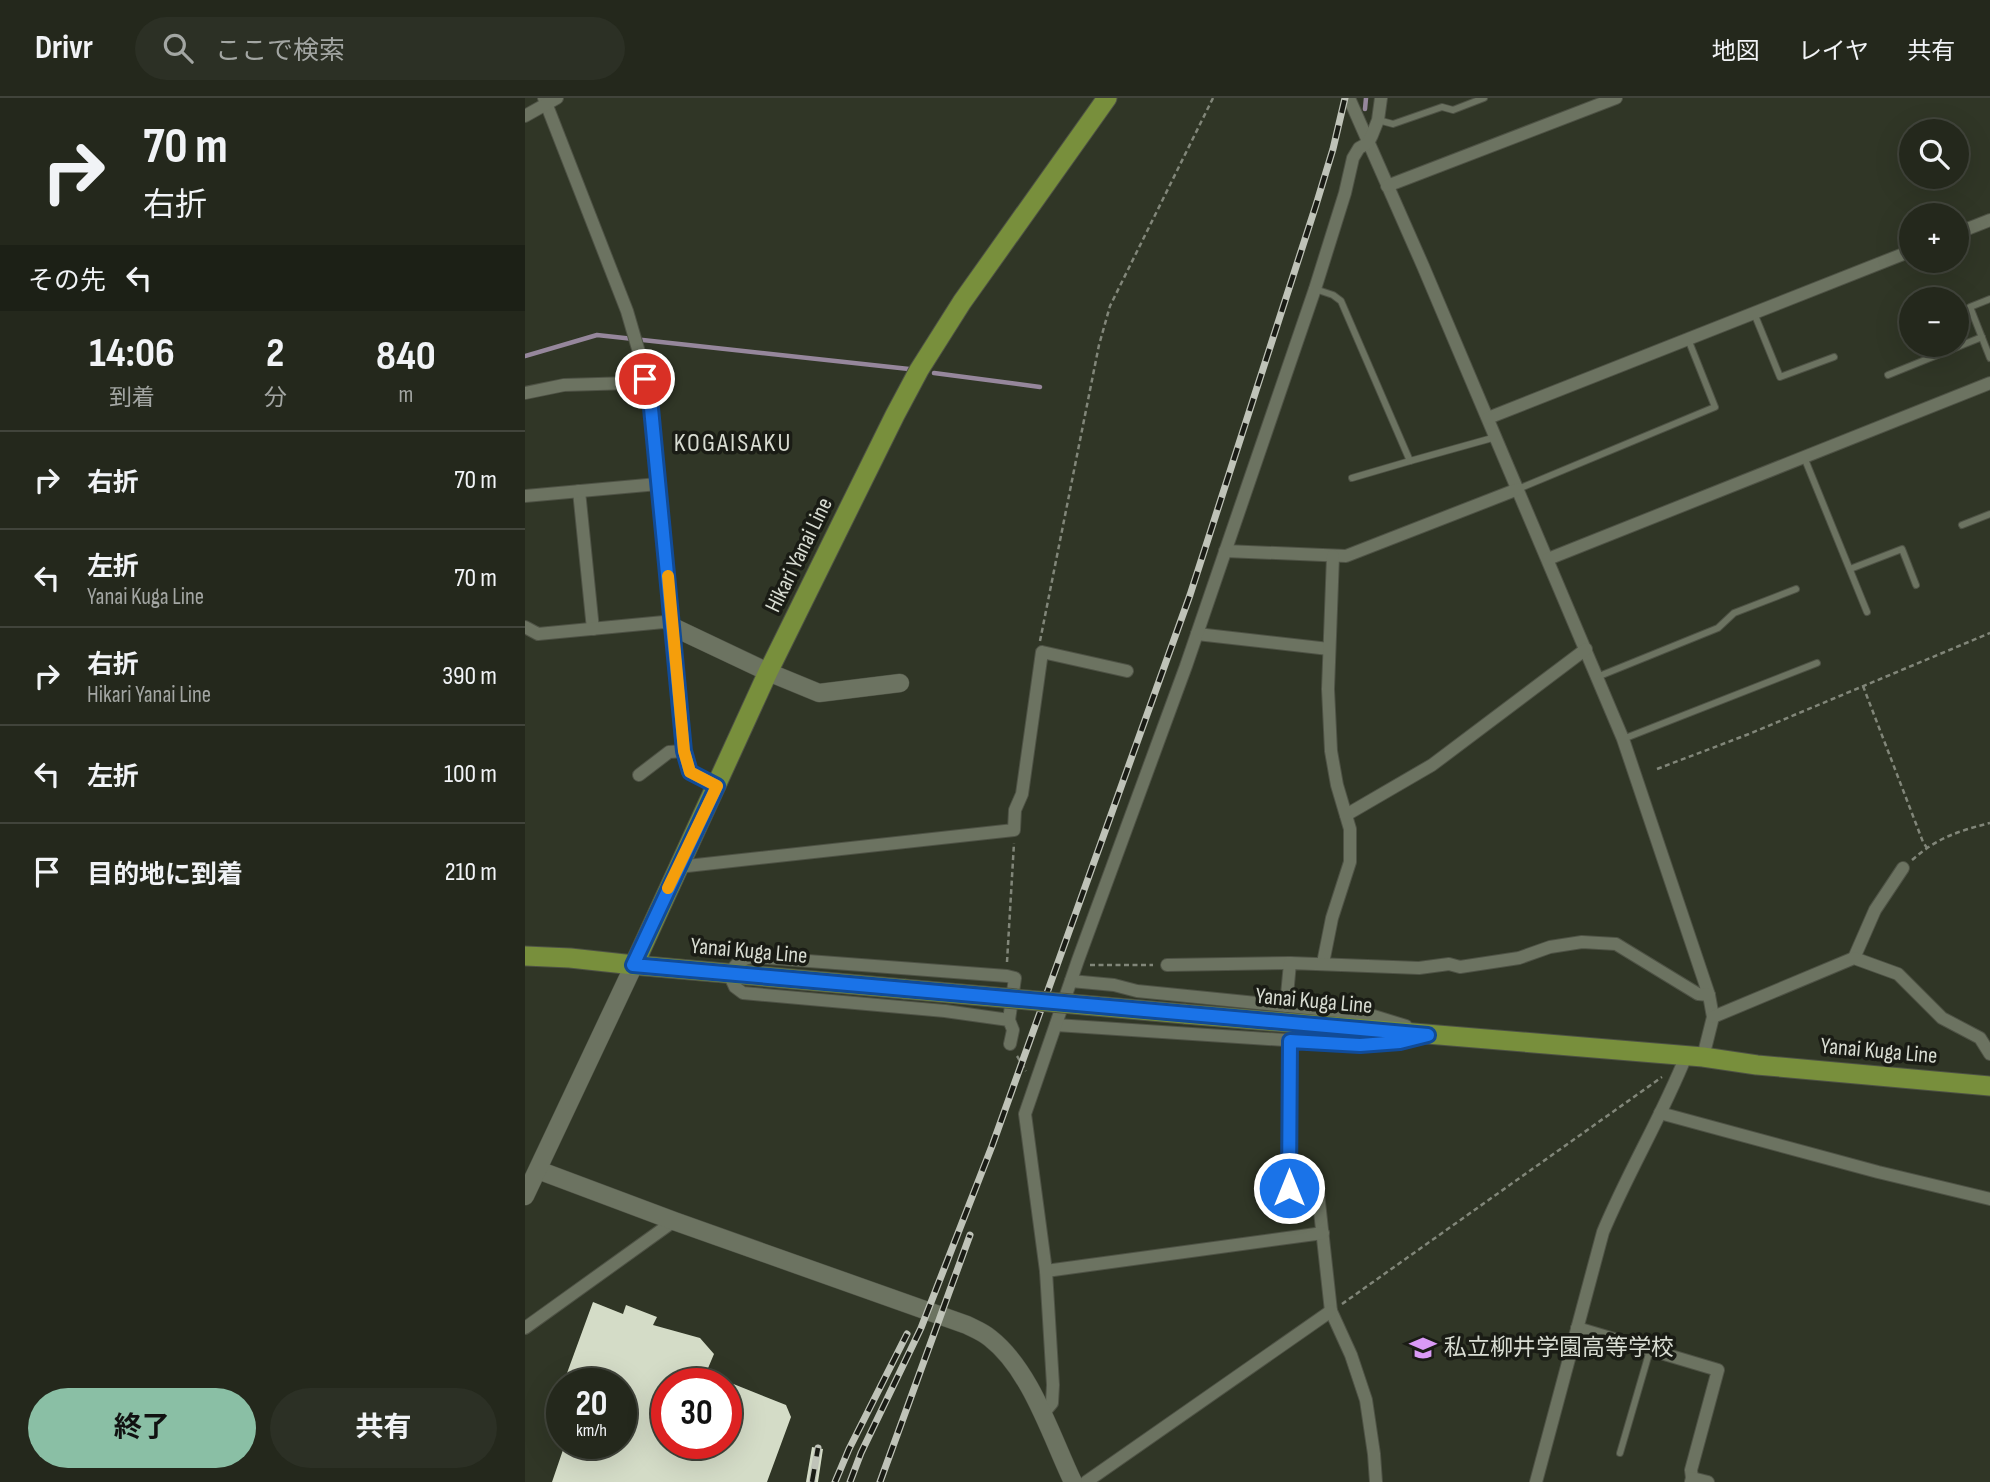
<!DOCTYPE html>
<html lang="ja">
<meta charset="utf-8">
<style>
:root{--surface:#24281c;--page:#2c3025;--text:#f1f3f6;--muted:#a3a6a3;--line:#41443b;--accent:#8abfa5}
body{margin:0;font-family:"Sofia Sans Condensed","Noto Sans JP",sans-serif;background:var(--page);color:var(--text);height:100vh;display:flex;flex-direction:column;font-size:26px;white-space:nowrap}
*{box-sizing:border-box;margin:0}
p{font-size:23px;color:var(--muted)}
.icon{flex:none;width:38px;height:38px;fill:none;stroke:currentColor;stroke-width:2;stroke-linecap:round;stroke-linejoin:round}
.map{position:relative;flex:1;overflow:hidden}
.drawer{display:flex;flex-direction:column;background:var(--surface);width:525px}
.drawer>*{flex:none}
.guide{background:#24281c;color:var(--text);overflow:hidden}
.tools{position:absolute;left:1374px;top:21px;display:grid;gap:14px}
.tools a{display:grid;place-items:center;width:70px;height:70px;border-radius:50%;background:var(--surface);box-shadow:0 7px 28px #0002,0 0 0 2px var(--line);font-size:35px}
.speed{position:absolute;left:21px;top:1270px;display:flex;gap:14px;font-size:35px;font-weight:700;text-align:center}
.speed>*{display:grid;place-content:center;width:91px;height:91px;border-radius:50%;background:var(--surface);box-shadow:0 7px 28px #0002,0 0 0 2px var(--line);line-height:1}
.speed small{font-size:18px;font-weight:400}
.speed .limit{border:10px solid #d22;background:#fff;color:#111}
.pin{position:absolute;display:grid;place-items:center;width:60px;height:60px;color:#fff;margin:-30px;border:4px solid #fff;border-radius:50%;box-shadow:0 2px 7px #0007}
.me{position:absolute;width:77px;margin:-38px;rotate:0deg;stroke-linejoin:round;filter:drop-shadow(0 0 5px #0008)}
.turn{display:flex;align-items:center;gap:24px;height:147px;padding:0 28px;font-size:32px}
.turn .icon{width:91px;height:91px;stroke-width:2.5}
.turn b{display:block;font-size:49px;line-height:60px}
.then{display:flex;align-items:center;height:66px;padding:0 28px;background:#0003;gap:14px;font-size:26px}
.eta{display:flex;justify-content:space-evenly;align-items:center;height:119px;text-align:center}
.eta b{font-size:42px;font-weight:700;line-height:49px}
.action{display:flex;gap:14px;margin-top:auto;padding:14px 28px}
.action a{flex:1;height:80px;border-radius:42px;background:var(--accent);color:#111;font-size:28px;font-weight:700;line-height:80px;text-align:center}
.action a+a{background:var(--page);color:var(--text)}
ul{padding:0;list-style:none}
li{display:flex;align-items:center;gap:21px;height:98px;padding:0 28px;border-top:2px solid var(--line)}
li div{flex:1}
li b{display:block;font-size:26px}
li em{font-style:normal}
header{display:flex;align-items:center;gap:42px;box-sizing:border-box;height:98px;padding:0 35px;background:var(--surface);border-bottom:2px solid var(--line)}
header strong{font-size:33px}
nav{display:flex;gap:38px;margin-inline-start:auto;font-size:24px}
.search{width:490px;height:63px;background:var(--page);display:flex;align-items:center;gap:18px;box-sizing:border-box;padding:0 24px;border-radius:38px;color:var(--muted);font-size:26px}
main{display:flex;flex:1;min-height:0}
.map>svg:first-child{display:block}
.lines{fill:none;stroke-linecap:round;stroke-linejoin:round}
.stream{stroke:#96879c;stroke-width:4.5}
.building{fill:#d4dcc7;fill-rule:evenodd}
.lane-casing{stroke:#4e5245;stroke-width:8}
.street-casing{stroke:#4e5245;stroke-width:14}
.secondary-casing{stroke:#4e5245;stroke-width:19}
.primary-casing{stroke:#4e5245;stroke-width:21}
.path{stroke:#818679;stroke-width:2.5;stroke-dasharray:5 3.5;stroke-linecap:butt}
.lane{stroke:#6c7361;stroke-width:6}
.street{stroke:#6c7361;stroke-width:12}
.secondary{stroke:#6c7361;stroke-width:18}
.primary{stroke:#788f3c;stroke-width:19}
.rail-casing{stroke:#bfc3b8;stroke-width:7}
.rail{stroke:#1a1c15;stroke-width:4.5;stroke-dasharray:13;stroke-linecap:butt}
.primary-bridge-casing{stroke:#4e5245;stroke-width:21;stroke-linecap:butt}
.primary-bridge{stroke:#788f3c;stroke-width:19}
.route-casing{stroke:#114b97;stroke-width:18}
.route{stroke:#1a73e8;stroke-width:12}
.slow{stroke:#f59e0b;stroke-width:12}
.labels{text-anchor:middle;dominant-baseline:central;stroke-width:7;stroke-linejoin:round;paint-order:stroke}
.street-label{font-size:23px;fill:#d8dcd2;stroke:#1a1c15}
.poi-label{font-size:23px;fill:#d8dcd2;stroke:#1a1c15;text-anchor:start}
.quarter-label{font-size:26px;letter-spacing:2px;fill:#d8dcd2;stroke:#1a1c15}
</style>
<header>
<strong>Drivr</strong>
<div class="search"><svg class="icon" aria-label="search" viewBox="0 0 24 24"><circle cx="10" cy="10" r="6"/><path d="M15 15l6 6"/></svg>ここで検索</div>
<nav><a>地図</a><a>レイヤ</a><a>共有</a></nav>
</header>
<main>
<section class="drawer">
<div class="guide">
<div class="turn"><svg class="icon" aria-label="right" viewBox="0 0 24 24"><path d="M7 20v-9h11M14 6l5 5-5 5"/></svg><div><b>70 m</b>右折</div></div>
<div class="then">その先<svg class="icon" aria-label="left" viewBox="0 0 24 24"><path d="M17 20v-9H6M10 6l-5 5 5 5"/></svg></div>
</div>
<div class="eta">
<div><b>14:06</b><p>到着</p></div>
<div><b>2</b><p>分</p></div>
<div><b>840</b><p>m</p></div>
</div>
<ul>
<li><svg class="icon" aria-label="right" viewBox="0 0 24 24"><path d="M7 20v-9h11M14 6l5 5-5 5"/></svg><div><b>右折</b></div><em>70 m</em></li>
<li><svg class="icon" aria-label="left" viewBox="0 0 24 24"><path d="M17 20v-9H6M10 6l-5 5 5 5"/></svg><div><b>左折</b><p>Yanai Kuga Line</p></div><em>70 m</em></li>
<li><svg class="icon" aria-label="right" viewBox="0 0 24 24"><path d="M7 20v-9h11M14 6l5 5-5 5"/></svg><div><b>右折</b><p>Hikari Yanai Line</p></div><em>390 m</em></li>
<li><svg class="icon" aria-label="left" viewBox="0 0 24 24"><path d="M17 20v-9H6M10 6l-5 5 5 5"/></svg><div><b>左折</b></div><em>100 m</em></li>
<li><svg class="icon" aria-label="arrive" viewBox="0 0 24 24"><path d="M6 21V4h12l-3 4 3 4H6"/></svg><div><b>目的地に到着</b></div><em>210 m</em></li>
</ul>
<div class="action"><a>終了</a><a>共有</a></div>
</section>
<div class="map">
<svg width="1465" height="1384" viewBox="0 0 1465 1384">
<rect width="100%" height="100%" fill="#303626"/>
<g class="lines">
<g class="stream">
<path d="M840 11 841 0"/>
<path d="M0 258 72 237 384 271"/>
<path d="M409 275 515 289"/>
</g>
</g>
<g class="building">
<path d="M68 1204 98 1216 101 1207 132 1219 128 1227 175 1240 189 1256 181 1275 261 1307 266 1319 242 1384H27L40 1346H96V1286H38ZM142 1286H201V1346H142Z"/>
<path d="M287 1349 298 1351 293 1384H281Z"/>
</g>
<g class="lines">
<g class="lane-casing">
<g id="lane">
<path d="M853 22 868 26 917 9 928 12 959 0"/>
<path d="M790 191 808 197 816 203 885 363 827 380"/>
<path d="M1465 201 1445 209 1465 260"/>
<path d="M1229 215 1255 279 1309 259"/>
<path d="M1363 277 1457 239"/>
<path d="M1279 359 1342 514"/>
<path d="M885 363 971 339"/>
<path d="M993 391 1190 309 1163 241"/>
<path d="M1437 427 1465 416"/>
<path d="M1325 471 1377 451 1391 487"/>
<path d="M1072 579 1193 530 1209 515 1271 491"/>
<path d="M1098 641 1292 565"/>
<path d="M1095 1355 1125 1252"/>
</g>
</g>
<g class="street-casing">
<g id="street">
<path d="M19 0 102 213 118 268 126 310 159 653 165 674 192 688"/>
<path d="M824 0 898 168 1098 641 1184 897 1188 919 1178 959"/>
<path d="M0 18 32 0"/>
<path d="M862 88 1091 0"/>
<path d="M1432 135 1465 122"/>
<path d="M0 295 39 287 106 285 120 281"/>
<path d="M963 320 1386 153"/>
<path d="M54 393 68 531"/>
<path d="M0 398 133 386"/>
<path d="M700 453 821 458 993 391"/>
<path d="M1023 461 1465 285"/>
<path d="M0 529 13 536 139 524 148 529"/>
<path d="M672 536 804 551"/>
<path d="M114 677 144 654 159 653"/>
<path d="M821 717 907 667 1061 551"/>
<path d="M153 769 489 732 490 712 497 696 517 554 602 573"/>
<path d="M1329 860 1350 812 1378 770"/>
<path d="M798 865 807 820 825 764V731L812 687 806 653 803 591 808 458"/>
<path d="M642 867 765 865"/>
<path d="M546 883 589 887 612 893 842 916 881 928"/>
<path d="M761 908 765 865 894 870 924 866 935 869 994 860 1025 849 1057 844 1091 846 1173 896 1184 897"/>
<path d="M1188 919 1329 860 1373 876 1417 920 1455 940 1465 956"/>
<path d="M484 922 490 880 482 878 229 859C216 860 211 866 204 876L210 889 218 895 420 913 484 922 488 932 485 946"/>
<path d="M531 927 835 947 875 944 891 940"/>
<path d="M765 943 764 1090 785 1089 793 1095 806 1213 826 1257 841 1302 849 1356 851 1384"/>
<path d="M1135 1015 1353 1074 1465 1101"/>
<path d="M521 1173 798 1135"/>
<path d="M0 1230 149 1123"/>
<path d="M1052 1230 1193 1272 1166 1372 1167 1380"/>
<path d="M517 1317 527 1305 528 1287 521 1173 500 1016 553 862 661 568 790 191 820 95 828 60 834 50 843 45 847 37 853 22 856 0"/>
<path d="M561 1384 806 1213"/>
<path d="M1011 1384 1078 1134C1103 1074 1137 1018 1161 958"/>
<path d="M1166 1384 1167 1380 1183 1384"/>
</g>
</g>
<g class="secondary-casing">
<g id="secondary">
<path d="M148 529 243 574 294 595 375 585"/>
<path d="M13 1072 149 1123 442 1227C450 1231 458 1234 465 1240 506 1272 526 1338 548 1384"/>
<path d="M0 1098 109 867"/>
</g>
</g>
<g class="primary-casing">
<g id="primary">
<path d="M0 858 45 860 109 867 379 891"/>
<path d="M109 867 243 574 370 317 394 272 437 204 582 0"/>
<path d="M660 916 1178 959 1232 967 1465 988"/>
</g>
</g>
<g class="path">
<path d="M515 543 574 247 585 208 688 0"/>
<path d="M1338 588 1398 744 1402 750"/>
<path d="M1132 671 1224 636 1465 535"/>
<path d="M1387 762C1412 740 1433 733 1465 725"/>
<path d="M482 864 489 745"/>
<path d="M565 867H628"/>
<path d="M492 958 501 973"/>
<path d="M817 1206 1137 979"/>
</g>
<use href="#lane" class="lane"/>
<use href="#street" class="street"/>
<use href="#secondary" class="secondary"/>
<use href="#primary" class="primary"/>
<g class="rail-casing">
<g id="rail">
<path d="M287 1384 293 1350"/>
<path d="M310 1384 324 1351 382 1236"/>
<path d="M325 1384 336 1355 396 1230 467 1048 665 497 791 107 808 51 820 0"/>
<path d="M355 1384 445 1137"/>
</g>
</g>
<use href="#rail" class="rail"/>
<g class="primary-bridge-casing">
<path id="primary-bridge" d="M379 891 660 916"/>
</g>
<use href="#primary-bridge" class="primary-bridge"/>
</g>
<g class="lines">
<g class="route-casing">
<path id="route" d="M120 281 126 310 159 653 165 674 192 688 108 867 903 937 875 944 835 947 765 943 764 1090"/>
</g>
<use href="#route" class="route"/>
<path class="slow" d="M143 478 159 653 165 674 192 688 143 790"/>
</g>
<defs>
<g id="school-bare" transform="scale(2.1)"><path d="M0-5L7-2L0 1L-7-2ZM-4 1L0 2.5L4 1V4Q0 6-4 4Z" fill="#da9af6" stroke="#1a1c15" stroke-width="2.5" paint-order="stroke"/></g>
</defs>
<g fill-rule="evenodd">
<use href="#school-bare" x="898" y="1250"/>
</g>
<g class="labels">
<g class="street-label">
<text transform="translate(274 457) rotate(-64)">Hikari Yanai Line</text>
<text transform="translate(224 853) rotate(5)">Yanai Kuga Line</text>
<text transform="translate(789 903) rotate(5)">Yanai Kuga Line</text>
<text transform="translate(1354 953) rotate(5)">Yanai Kuga Line</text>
</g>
<g class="poi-label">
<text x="919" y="1250">私立柳井学園高等学校</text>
</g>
<g class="quarter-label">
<text x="208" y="345">KOGAISAKU</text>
</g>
</g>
</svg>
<div class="tools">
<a><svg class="icon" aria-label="search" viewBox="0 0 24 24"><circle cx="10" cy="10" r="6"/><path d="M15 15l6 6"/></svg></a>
<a>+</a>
<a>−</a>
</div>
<div class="speed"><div>20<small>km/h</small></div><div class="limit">30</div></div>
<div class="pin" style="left:120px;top:281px;background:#d93025"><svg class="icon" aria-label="arrive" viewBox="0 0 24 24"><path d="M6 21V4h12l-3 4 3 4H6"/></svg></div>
<svg class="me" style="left:764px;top:1090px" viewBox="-20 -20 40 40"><circle r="17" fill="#1a73e8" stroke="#fff" stroke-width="3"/><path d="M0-11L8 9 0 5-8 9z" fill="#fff"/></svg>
</div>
</main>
